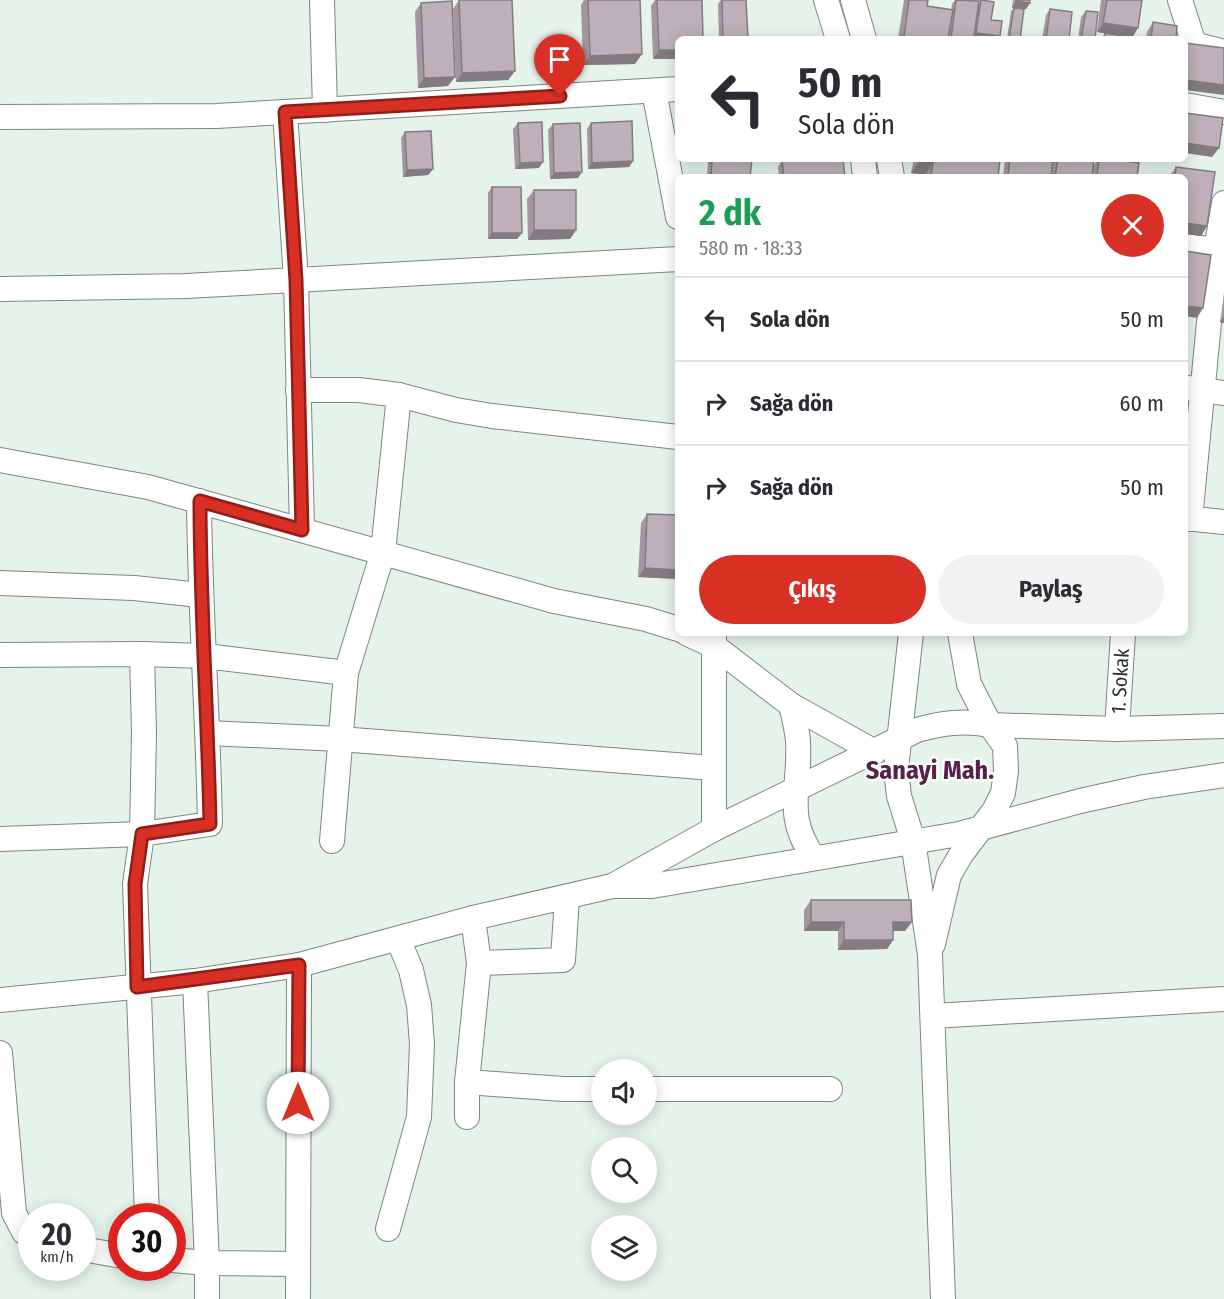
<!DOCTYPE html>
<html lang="tr">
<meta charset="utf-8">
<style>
:root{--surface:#fff;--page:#f2f2f3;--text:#2b2b33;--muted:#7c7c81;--line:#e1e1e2;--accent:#d93025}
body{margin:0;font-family:"Fira Sans Condensed",sans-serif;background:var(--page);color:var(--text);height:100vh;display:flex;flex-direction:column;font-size:22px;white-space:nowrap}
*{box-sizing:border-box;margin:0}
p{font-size:20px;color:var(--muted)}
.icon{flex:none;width:33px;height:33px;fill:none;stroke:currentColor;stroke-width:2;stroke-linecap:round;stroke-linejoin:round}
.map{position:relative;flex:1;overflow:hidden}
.drawer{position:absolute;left:675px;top:174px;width:513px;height:462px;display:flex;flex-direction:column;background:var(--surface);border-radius:9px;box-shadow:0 3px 15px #0003}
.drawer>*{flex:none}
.hud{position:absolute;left:675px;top:36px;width:513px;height:126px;border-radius:9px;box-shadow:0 3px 15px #0003;background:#fff;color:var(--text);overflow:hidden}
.fabs{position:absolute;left:591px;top:1059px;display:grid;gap:12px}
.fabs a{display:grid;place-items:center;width:66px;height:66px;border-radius:50%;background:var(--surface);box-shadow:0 3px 15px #0003;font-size:30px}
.speed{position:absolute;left:18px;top:1203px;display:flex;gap:12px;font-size:30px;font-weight:700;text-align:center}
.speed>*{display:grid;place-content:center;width:78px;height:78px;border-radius:50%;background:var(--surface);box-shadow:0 3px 15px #0003;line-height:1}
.speed small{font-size:15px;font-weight:400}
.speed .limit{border:9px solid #d22;background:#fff;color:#111}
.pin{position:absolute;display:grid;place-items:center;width:51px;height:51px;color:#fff;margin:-62px -26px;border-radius:50% 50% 50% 0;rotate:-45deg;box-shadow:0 0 6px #0007}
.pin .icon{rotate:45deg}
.me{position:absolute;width:66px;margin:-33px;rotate:0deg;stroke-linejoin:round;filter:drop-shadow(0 0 4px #0008)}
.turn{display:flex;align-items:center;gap:21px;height:126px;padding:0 24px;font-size:27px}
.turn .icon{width:78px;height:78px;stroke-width:2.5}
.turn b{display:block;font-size:42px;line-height:51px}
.round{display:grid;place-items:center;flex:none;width:63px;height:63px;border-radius:32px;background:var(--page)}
.headline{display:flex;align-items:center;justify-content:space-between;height:102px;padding:0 24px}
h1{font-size:36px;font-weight:700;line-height:45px;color:#1e9e55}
.primary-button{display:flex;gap:12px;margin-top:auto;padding:12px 24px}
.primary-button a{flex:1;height:69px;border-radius:36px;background:var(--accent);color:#fff;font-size:24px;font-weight:700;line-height:69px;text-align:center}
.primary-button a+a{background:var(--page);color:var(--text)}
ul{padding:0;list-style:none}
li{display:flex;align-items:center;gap:18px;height:84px;padding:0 24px;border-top:2px solid var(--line)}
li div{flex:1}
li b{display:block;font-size:22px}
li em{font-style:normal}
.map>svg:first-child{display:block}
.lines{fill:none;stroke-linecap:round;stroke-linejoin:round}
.minor-casing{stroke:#7b8881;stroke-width:26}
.minor{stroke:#fff;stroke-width:24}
.wall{fill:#a3979e}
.shaded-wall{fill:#847b81}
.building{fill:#bdb0b8;stroke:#847b81;stroke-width:1.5}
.route-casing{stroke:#8d1f18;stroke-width:15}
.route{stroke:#d93025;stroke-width:10}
.labels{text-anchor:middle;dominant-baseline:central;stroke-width:5;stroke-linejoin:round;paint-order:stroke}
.street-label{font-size:20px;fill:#2c312e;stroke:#f6fffa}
.district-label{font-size:26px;font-weight:bold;fill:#59204a;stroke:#f6fffa}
</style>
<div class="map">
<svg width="1224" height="1299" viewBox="0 0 1224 1299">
<rect width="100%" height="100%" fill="#e5f3eb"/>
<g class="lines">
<g class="minor-casing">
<g id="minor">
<path d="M322 0 325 110"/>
<path d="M826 0 838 39"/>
<path d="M853 0 864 39"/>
<path d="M1180 0 1194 44 1224 52"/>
<path d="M654 91 678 217"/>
<path d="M1185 105 1224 112"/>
<path d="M285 112 296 280 302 530"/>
<path d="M0 117 216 116 678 89"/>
<path d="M863 159 865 177"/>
<path d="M889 159 892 177"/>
<path d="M1185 246 1224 251"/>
<path d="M0 289 186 286 678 259"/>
<path d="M1187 388 1224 393"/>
<path d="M298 390H359L399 395 456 410 492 416 678 437"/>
<path d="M0 460 148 487 554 601 646 619 678 629"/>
<path d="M1185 518 1224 522"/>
<path d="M1190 519 1216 250 1224 203"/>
<path d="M0 583 134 588 200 595"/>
<path d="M686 633 714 646 791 705 875 752"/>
<path d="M911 633 896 769 899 796 913 841 930 955 943 1299"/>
<path d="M142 654 144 732 142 834 135 884 147 1216"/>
<path d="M0 655 142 654 205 656 346 673"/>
<path d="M791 705C794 717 797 729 798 741 801 788 783 815 814 858"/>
<path id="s1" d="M1117 729 1123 633"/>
<path d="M208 733 340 739 714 768"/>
<path d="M714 829V635"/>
<path d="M0 839 142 834 210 824C208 716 200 609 199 501"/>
<path d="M332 841 346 673 383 552 399 395"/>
<path d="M614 885 714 829 917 730C942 723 963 720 990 725L1117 729 1224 726"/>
<path d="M933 944 949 875 962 853 994 811 1003 793 1006 771 1005 746 990 725 969 684 960 633"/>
<path d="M479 963 563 960 567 897"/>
<path d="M195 981 207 1263V1299"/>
<path d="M0 1000 195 981 299 965 473 918 612 886H652L959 834 1080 801 1144 787 1224 775"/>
<path d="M933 1016 1224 999"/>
<path d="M0 1053 14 1213 24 1232 32 1238"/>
<path d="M467 1082 563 1089H602"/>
<path d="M646 1089H830"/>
<path d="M467 1117V1082L479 963 473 918"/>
<path d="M388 1229 419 1117 422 1044 419 1005 411 970 398 939"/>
<path d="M82 1249 122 1256"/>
<path d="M172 1260 207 1263 297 1264"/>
<path d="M298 1299 299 965"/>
</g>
</g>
<use href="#minor" class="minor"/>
</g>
<g class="wall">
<path d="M459 0 515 71 508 80 456 82 453 9Z"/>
<path d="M584 0H640L635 64 583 65 581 5Z"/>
<path d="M655 0H702L678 39V59H653L651 6Z"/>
<path d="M721 0H746L748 39H719L718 4Z"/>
<path d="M904 0H928L927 6 951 10 952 4 955 0H973L979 4 981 0 991 20 998 39H898Z"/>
<path d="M1013 0H1030V3L1026 9H1023L1020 39H1007L1011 11 1014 8H1012Z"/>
<path d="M1101 0H1142L1132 38 1123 36 1101 39 1105 33 1097 32Z"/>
<path d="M421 3 448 86 418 88 415 12Z"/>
<path d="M1050 9 1069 39H1042L1046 15Z"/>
<path d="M1086 11 1095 39H1078L1081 17Z"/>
<path d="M1153 22 1176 39H1146L1147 32Z"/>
<path d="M518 123 539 168 515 169 513 129Z"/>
<path d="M591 123 633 161 629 167 588 169 587 129Z"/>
<path d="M553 124 578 178 550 179 548 130Z"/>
<path d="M405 132 433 169 428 175 403 177 401 138Z"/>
<path d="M710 159H752L750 177H707L708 162Z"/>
<path d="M914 159H1000L998 177H925V175L911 173Z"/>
<path d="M1005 159H1094L1092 177H1003Z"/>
<path d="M1098 159H1110L1137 177H1092L1093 167Z"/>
<path d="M782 160 845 177H779L778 167Z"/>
<path d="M1176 167 1215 172 1207 226 1201 236 1185 234V177H1169Z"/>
<path d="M492 187 517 239H488V193Z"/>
<path d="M534 190 576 230 570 239 528 240 527 199Z"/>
<path d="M1224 296V323L1220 322Z"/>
<path d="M647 514 678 579 638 577 641 523Z"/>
<path d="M811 900 905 931H893V940L887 949 838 950V931H804V910Z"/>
</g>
<g class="shaded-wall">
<path d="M1016 1 1030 3 1026 9 1012 8Z"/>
<path d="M1103 23 1138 28 1132 38 1097 32Z"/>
<path d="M976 33 1000 36 998 39H972Z"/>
<path d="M904 37 921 39H902Z"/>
<path d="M659 50H678V59H653Z"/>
<path d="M642 54 635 64 583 65 590 56Z"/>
<path d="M515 71 508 80 456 82 462 73Z"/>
<path d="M455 77 448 86 418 88 424 78Z"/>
<path d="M1185 80 1224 85V95L1185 90Z"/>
<path d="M1185 143 1219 148 1212 157 1185 153Z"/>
<path d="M633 161 629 167 588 169 592 163Z"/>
<path d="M920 161 933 163 925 175 911 173Z"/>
<path d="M543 162 539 168 515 169 520 163Z"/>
<path d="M433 169 428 175 403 177 407 170Z"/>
<path d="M582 172 578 178 550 179 554 173Z"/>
<path d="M1185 223 1207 226 1201 236 1185 234Z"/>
<path d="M534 230H576L570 239 528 240Z"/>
<path d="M492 233H522L517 239H488Z"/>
<path d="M1185 306 1203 308 1197 318 1185 316Z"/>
<path d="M1224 317V323L1220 322Z"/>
<path d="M645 568 678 570V579L638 577Z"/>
<path d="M811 922H844L838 931H804Z"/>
<path d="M893 922H912L905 931H886Z"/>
<path d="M844 940H893L887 949 838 950Z"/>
</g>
<g class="building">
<path d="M459 0H512L515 71 462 73Z"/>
<path d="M588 0H640L642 54 590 56Z"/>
<path d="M657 0H702L703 39H678V50H659Z"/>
<path d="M722 0H746L748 39H723Z"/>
<path d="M909 0H928L927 6 953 10 948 39H921L904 37Z"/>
<path d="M956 0 979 1 974 36 996 39H951Z"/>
<path d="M981 0 994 2 991 20 1002 21 1000 36 976 33Z"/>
<path d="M1017 0H1030V3L1016 1Z"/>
<path d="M1107 0H1142L1138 28 1103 23Z"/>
<path d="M452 1 455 77 424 78 421 3Z"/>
<path d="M1014 8 1024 9 1020 39H1009Z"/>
<path d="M1050 9 1072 12 1069 39H1046Z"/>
<path d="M1086 11 1098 12 1095 39H1081Z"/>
<path d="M1153 22 1177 26 1176 39H1151Z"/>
<path d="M1105 33 1123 36 1122 39H1104Z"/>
<path d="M1185 43 1224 48V85L1185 80Z"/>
<path d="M1185 113 1223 118 1219 148 1185 143Z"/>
<path d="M632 121 633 161 592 163 591 123Z"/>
<path d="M542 122 543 162 520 163 518 123Z"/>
<path d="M580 123 582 172 554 173 553 124Z"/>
<path d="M431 131 433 169 407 170 405 132Z"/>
<path d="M712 159H752L750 177H711Z"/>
<path d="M796 159H843L845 177H784L782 160Z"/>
<path d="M920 159H1000L998 177H931L933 163 920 161Z"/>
<path d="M1010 159H1053L1051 177H1008Z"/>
<path d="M1058 159H1094L1092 177H1055Z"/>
<path d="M1099 159H1110L1139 163 1137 177H1097Z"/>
<path d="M1176 167 1215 172 1207 226 1185 223V177H1175Z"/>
<path d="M492 187H521L522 233H492Z"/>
<rect x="534" y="190" width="42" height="40"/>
<path d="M1185 251 1211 255 1203 308 1185 306Z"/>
<path d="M647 514 678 515V570L645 568Z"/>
<path d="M811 900H911L912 922H893V940H844V922H811Z"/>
</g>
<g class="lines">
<g class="route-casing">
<path id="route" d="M298 1103 299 965 137 987 135 884 142 834 210 824C208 716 200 609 200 501L302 530 296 280 285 112 560 96"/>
</g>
<use href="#route" class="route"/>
</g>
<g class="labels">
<g class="street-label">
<text stroke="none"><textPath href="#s1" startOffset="48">1. Sokak</textPath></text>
</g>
<g class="district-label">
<text x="930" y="770">Sanayi Mah.</text>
</g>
</g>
</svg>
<div class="fabs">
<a><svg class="icon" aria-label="sound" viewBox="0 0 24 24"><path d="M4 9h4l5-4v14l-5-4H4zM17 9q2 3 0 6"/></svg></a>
<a><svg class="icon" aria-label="search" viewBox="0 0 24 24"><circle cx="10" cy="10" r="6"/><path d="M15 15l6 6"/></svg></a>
<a><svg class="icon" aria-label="layers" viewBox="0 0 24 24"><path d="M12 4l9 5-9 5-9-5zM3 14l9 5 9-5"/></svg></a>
</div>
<div class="speed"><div>20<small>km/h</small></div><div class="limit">30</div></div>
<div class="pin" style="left:560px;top:96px;background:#d93025"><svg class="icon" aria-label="arrive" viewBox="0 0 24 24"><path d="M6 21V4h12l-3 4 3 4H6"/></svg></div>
<svg class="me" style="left:298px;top:1103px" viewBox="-20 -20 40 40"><circle r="19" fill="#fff"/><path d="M0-13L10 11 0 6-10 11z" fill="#d93025"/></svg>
<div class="hud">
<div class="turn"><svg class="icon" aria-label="left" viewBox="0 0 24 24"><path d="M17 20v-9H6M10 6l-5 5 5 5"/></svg><div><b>50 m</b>Sola dön</div></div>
</div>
<section class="drawer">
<div class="headline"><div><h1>2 dk</h1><p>580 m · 18:33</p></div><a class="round" style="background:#d93025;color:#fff"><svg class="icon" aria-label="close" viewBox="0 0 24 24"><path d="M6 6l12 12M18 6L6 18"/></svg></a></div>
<ul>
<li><svg class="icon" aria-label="left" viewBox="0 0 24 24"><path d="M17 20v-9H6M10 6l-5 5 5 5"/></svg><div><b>Sola dön</b></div><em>50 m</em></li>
<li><svg class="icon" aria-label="right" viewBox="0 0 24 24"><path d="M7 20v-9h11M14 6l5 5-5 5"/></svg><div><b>Sağa dön</b></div><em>60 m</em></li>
<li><svg class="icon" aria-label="right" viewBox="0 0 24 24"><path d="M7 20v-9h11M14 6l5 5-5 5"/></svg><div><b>Sağa dön</b></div><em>50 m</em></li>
</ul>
<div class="primary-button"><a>Çıkış</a><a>Paylaş</a></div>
</section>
</div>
